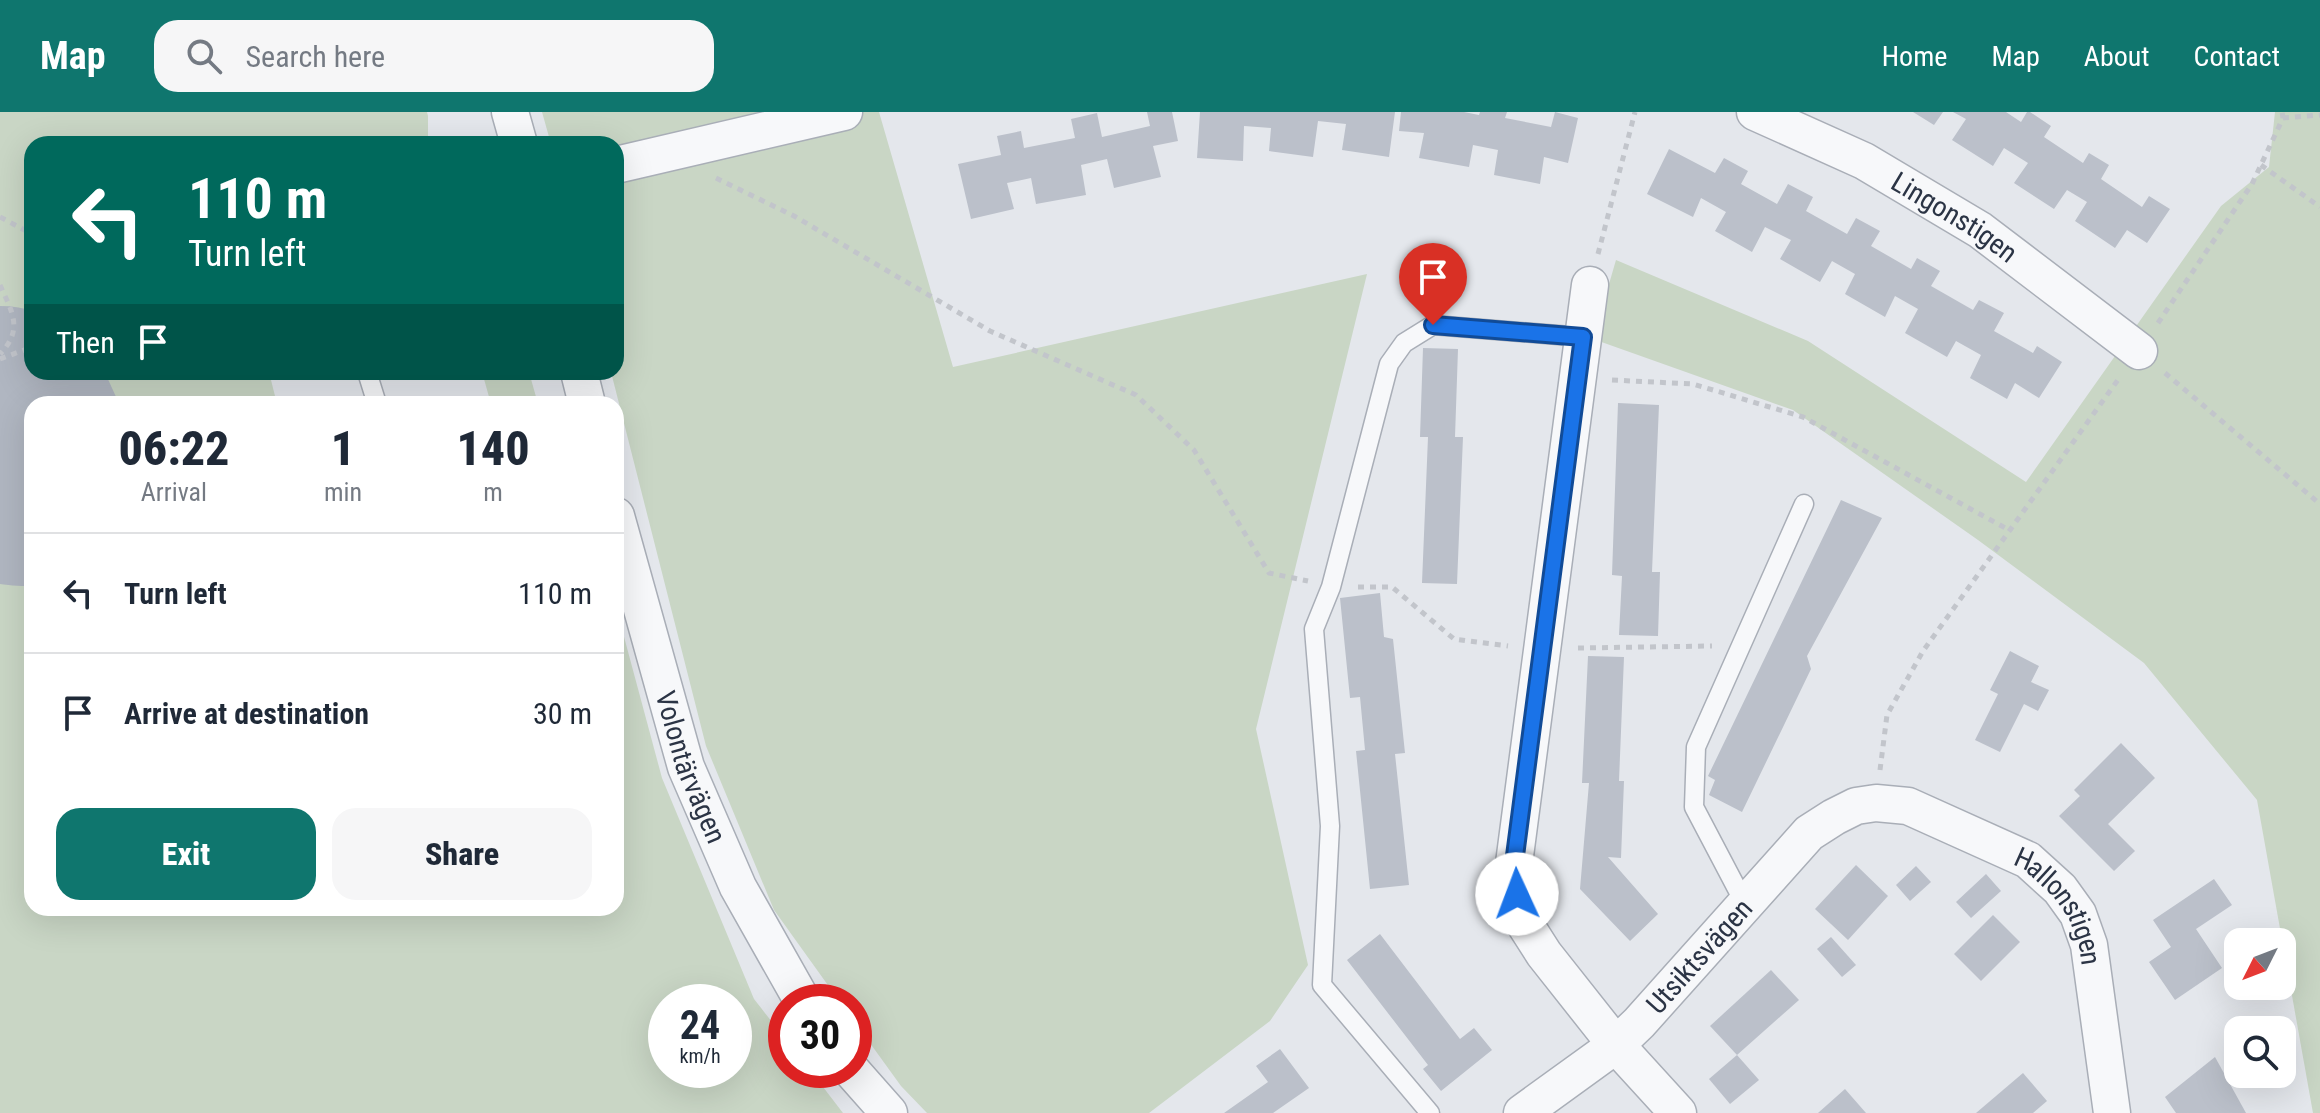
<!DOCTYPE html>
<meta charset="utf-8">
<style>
:root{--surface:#fff;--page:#f6f6f7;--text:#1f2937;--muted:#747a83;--line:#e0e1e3;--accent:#0f766e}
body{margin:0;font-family:"Roboto Condensed",sans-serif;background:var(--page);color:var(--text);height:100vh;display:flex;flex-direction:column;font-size:30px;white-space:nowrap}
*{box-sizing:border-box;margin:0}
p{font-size:26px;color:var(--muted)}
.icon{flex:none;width:44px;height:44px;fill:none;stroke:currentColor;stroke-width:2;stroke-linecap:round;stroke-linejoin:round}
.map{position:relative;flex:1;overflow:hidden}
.panel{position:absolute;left:24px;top:284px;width:600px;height:520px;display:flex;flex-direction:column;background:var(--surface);border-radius:24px;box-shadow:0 8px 32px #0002}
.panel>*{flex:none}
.hud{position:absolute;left:24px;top:24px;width:600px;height:244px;border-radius:24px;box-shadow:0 8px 32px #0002;background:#00695c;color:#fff;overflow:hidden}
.needle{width:52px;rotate:228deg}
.controls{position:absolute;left:2224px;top:816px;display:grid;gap:16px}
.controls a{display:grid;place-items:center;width:72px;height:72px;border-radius:16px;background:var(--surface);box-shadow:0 8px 32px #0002;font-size:40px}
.speed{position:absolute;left:648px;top:872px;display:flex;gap:16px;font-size:40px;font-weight:700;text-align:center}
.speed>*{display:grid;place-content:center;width:104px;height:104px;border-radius:50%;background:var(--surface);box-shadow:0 8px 32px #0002;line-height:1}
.speed small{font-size:20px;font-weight:400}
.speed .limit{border:12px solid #d22;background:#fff;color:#111}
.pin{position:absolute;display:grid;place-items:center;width:68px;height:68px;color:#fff;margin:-82px -34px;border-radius:50% 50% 50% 0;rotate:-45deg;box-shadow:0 0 8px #0007}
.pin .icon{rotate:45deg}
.me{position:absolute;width:88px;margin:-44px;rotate:358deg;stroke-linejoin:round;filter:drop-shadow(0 0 6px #0008)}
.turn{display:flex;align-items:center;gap:28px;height:168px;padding:0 32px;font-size:36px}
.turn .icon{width:104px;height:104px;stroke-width:2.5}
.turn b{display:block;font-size:56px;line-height:68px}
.then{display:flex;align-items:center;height:76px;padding:0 32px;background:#0003;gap:16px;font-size:30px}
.eta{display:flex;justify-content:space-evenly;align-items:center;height:136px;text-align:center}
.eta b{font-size:48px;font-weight:800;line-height:56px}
.button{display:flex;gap:16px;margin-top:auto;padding:16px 32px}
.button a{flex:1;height:92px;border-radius:24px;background:var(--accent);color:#fff;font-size:32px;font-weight:800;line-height:92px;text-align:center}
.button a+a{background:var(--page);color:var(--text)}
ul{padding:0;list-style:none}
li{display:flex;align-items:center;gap:24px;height:120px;padding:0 32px;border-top:2px solid var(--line)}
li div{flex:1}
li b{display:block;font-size:30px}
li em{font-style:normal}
header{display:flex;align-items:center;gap:48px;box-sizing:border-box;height:112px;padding:0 40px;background:var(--accent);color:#fff}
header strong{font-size:38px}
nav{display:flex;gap:44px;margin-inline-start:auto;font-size:28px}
.search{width:560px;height:72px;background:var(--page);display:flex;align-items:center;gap:20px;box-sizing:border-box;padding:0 28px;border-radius:24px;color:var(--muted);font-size:30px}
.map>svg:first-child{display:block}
.green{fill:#c9d6c5;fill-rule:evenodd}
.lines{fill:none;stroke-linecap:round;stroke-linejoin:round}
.runway{stroke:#b0b6c1;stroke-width:232}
.building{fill:#bbc0ca}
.lane-casing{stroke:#a9aeb7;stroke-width:21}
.street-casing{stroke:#a9aeb7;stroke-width:39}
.path{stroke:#c2c5cb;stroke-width:5;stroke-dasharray:6 6;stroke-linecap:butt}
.lane{stroke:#f7f8fa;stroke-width:18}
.street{stroke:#f7f8fa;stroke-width:36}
.route-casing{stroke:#114b97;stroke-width:20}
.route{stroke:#1a73e8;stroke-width:14}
.labels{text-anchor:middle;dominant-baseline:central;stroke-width:6;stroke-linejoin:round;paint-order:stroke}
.street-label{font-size:28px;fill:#2b3445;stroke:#f4f6f9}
</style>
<header>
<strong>Map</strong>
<div class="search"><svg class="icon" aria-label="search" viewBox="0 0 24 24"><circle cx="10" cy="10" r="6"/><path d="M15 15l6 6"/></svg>Search here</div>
<nav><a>Home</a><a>Map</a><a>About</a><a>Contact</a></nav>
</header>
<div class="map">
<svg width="2320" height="1001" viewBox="0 0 2320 1001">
<rect width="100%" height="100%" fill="#e4e7ec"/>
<g class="green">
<path d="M0 0H427L428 4V32H32V260H269L277 292H32V796H616V495L662 666 754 887 786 928V958H810L843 1001H0ZM666 890H734V958H666Z"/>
<path d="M542 0H879L953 255 1367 162 1256 617 1308 853 1270 909 1149 1001H927L901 974 854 909V890H840L774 798 706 634 611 260H616V32H551Z"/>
<path d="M2275 0H2320V1001H2313L2257 688 2144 551 1978 428 1793 298 1593 227 1616 148 1808 229 2026 370 2221 94 2269 55Z"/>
<path d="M482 260H529L538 292H491Z"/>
</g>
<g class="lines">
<path class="runway" d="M0 310 22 358"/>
</g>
<g class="building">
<path d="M1147 0H1172L1178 29 1153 34 1161 65 1114 76 1107 47 1081 53 1086 83 1036 92 1031 66 1007 71 1014 97 971 107 958 52 1001 43 997 24 1021 19 1024 36 1075 26 1071 7 1097 1 1102 25 1150 14Z"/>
<path d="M1200 0H1395L1389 45 1342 38 1346 12 1318 9 1313 45 1269 39 1271 16 1244 14 1243 49 1197 46Z"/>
<path d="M1401 0H1464L1479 3 1480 0H1507L1505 6 1551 15 1555 0 1578 6 1568 51 1544 45 1540 72 1494 63 1498 38 1473 33 1469 55 1419 46 1424 21 1399 19Z"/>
<path d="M1913 0H1943L1934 13Z"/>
<path d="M1953 0H2006L2021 10 2027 0H2030L2051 14 2044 25 2083 51 2089 41 2109 53 2101 67 2142 95 2149 84 2170 97 2147 131 2127 118 2115 136 2075 109 2087 90 2067 78 2054 97 2014 71 2028 51 2004 36 1993 54 1952 28 1966 7Z"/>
<path d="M1669 37 1715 61 1724 46 1748 59 1741 72 1777 92 1788 72 1813 85 1806 99 1847 122 1856 106 1880 119 1871 134 1911 157 1917 146 1940 159 1931 174 1973 198 1979 188 2004 201 1994 219 2033 241 2037 234 2062 250 2039 286 2015 271 2007 287 1970 266 1981 243 1956 229 1947 245 1905 221 1918 197 1895 184 1885 205 1845 182 1855 162 1832 149 1820 170 1780 147 1791 128 1765 115 1752 140 1715 119 1726 100 1701 86 1693 105 1647 82Z"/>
<path d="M1423 236 1458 237 1455 325H1463L1457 472 1422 471 1428 325H1420Z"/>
<path d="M1618 291 1659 293 1652 460H1660L1658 524 1619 523 1622 464 1612 463Z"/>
<path d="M1841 388 1882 406 1807 544 1811 557 1742 700 1709 683 1715 668 1708 664Z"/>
<path d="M1380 481 1384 525 1393 527 1405 641 1395 642 1409 773 1370 777 1356 639 1365 638 1360 585 1350 586 1340 486Z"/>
<path d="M2010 539 2039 554 2031 570 2049 578 2038 599 2024 592 2000 640 1975 628 1998 582 1990 578Z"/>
<path d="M1588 544 1624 545 1619 669H1624L1621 746 1608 745 1658 802 1630 829 1580 777 1589 671H1582Z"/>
<path d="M2121 631 2155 666 2108 712 2135 739 2114 759 2059 704 2080 684 2074 678Z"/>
<path d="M1856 753 1888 784 1848 828 1815 797Z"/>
<path d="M1916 754 1931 770 1910 789 1896 773Z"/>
<path d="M1986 762 2001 779 1971 806 1956 790Z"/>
<path d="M2214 767 2232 793 2196 817 2222 856 2175 888 2149 850 2171 835 2153 808Z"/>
<path d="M1993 803 2020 830 1981 869 1954 842Z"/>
<path d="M1380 822 1460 927 1474 916 1492 938 1441 979 1423 957 1428 953 1347 848Z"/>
<path d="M1831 825 1856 853 1842 865 1817 837Z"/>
<path d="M1771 858 1799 888 1737 943 1710 914Z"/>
<path d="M1280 937 1309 976 1273 1001H1224L1268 970 1256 954Z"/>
<path d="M1737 943 1759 968 1730 992 1709 967Z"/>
<path d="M2215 945 2246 1001H2176L2165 985Z"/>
<path d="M2023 961 2047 989 2033 1001H1976Z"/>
<path d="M1845 977 1866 1001H1818Z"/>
</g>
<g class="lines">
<g class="lane-casing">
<g id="lane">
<path d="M367 260 377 292"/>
<path d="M1745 792 1694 695 1696 635 1804 392"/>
<path d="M1430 1001 1322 873 1330 714 1314 517 1331 475 1389 252 1404 231 1433 213 1583 225"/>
</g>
</g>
<g class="street-casing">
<g id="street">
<path d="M510 0 519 32"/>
<path id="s1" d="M1755 0 1864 49 1980 118 2139 239"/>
<path d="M616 53 844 0"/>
<path d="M1590 173 1513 759 1521 806 1544 842 1616 933 1678 1001"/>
<path d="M579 260 587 292"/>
<path id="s2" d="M616 404 686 655 738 775 803 890"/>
<path d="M851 958 889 1001"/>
<path id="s3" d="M1522 1001 1616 933 1639 911 1809 721 1834 705 1856 694 1876 691 1908 694 2028 748 2060 777 2078 802 2089 833 2112 1001"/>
</g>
</g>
<g class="path">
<path d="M2283 6 2320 3"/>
<path d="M2261 53 2320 95"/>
<path d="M716 66 794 104 990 219 1136 283 1194 338 1269 461 1308 469"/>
<path d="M0 105 32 122"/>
<path d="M1598 142 1635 0"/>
<path d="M0 173C12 200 24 217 0 242"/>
<path d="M2158 211 2252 72 2283 6 2282 0"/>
<path d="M0 247 32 235"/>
<path d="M2165 261 2320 392"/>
<path d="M1612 268 1693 272 1803 305 2009 418"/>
<path d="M1358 475H1392L1454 527 1508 534"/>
<path d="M1578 536 1712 534"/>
<path d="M1880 658 1887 603 1923 539 2120 265"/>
</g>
<use href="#lane" class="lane"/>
<use href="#street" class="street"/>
</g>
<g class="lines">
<g class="route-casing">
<path id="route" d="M1433 213 1583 225 1513 759 1517 782"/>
</g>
<use href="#route" class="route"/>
</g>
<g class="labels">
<g class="street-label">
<text stroke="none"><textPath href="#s1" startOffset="226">Lingonstigen</textPath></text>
<text stroke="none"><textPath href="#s2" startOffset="262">Volontärvägen</textPath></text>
<text stroke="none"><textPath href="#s3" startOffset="698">Hallonstigen</textPath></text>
<text stroke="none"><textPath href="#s3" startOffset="238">Utsiktsvägen</textPath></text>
</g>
</g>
</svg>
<div class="controls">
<a><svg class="needle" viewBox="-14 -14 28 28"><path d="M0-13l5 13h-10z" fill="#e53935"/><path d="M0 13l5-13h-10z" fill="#747a83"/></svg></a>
<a><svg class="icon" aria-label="search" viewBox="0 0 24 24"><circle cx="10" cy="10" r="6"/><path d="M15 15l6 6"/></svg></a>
</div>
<div class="speed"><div>24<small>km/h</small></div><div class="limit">30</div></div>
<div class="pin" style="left:1433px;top:213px;background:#d93025"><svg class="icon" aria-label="arrive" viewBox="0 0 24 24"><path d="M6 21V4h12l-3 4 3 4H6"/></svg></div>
<svg class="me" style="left:1517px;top:782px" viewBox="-20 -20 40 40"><circle r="19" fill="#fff"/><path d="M0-13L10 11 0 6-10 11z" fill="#1a73e8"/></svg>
<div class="hud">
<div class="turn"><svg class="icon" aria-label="left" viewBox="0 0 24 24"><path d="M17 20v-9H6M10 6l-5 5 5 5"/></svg><div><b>110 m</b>Turn left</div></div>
<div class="then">Then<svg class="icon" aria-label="arrive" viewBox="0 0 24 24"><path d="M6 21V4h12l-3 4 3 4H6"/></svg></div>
</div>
<section class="panel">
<div class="eta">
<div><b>06:22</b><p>Arrival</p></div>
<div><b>1</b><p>min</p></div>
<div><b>140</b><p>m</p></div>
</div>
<ul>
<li><svg class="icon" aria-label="left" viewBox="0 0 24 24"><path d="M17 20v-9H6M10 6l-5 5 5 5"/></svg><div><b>Turn left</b></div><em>110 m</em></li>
<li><svg class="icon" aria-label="arrive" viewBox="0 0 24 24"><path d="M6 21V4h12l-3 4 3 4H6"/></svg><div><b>Arrive at destination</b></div><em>30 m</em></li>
</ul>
<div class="button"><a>Exit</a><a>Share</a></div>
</section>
</div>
